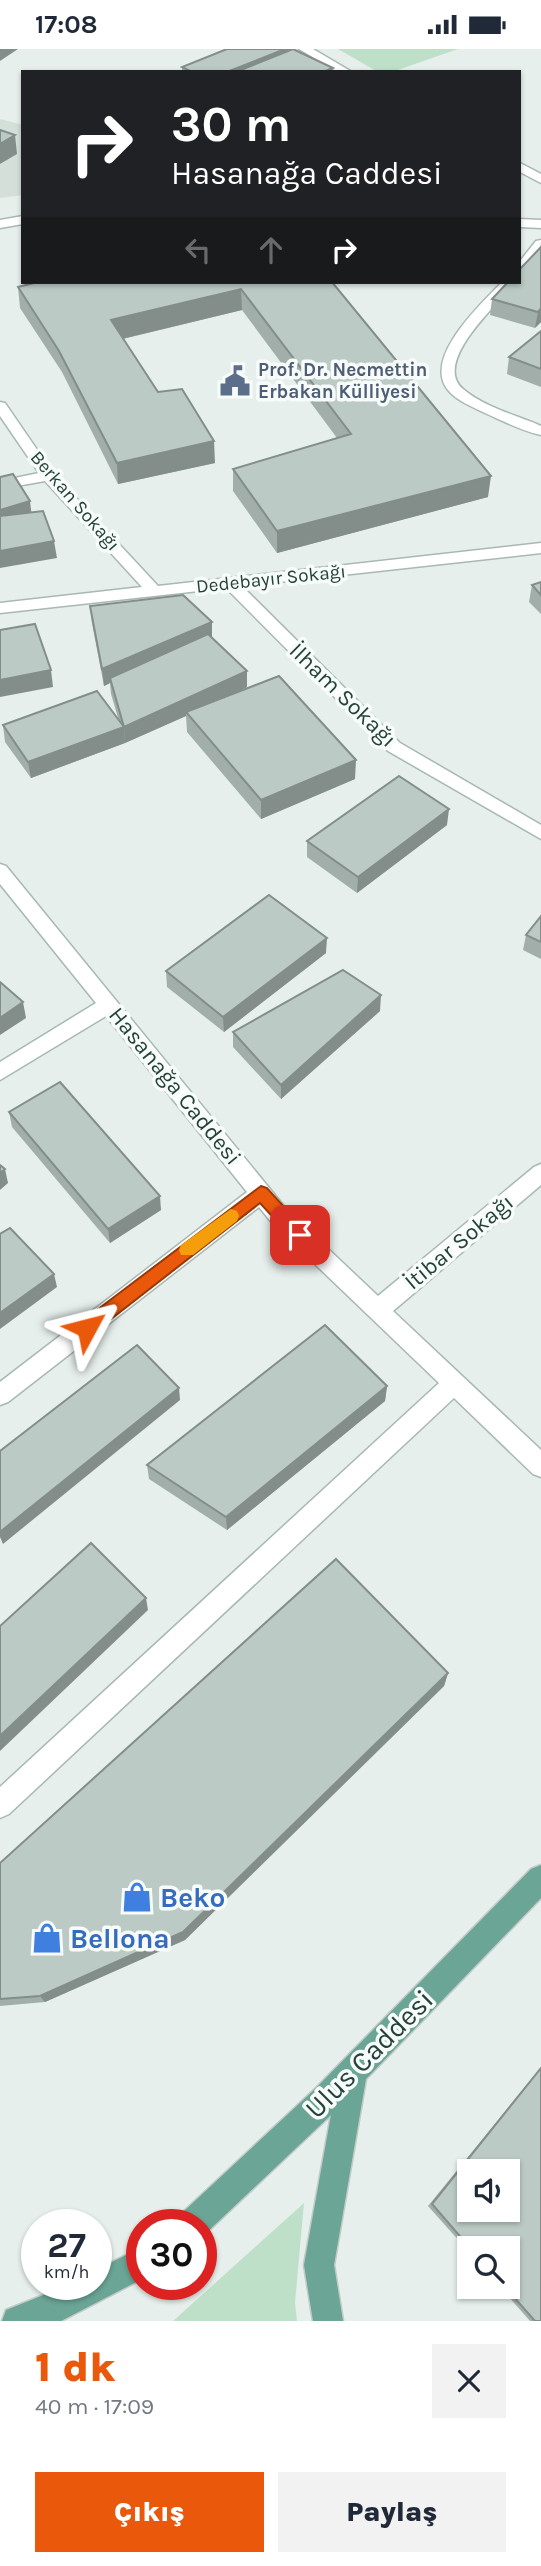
<!DOCTYPE html>
<html lang="tr">
<meta charset="utf-8">
<style>
:root{--surface:#fff;--page:#f2f2f3;--text:#1f2937;--muted:#747a83;--accent:#ea580c}
body{margin:0;font-family:Karla,sans-serif;background:var(--page);color:var(--text);height:100vh;display:flex;flex-direction:column;font-size:26px;white-space:nowrap}
*{box-sizing:border-box;margin:0}
p{font-size:23px;color:var(--muted)}
.icon{flex:none;width:38px;height:38px;fill:none;stroke:currentColor;stroke-width:2;stroke-linecap:round;stroke-linejoin:round}
.map{position:relative;height:2272px;overflow:hidden}
.side{display:flex;flex-direction:column;background:var(--surface);flex:1}
.side>*{flex:none}
.guide{position:absolute;left:21px;top:21px;width:500px;height:214px;border-radius:0px;box-shadow:0 2px 5px #0004;background:#202124;color:#fff;overflow:hidden}
.buttons{position:absolute;left:457px;top:2110px;display:grid;gap:14px}
.buttons a{display:grid;place-items:center;width:63px;height:63px;border-radius:0px;background:var(--surface);box-shadow:0 2px 5px #0004;font-size:35px}
.speed{position:absolute;left:21px;top:2160px;display:flex;gap:14px;font-size:35px;font-weight:700;text-align:center}
.speed>*{display:grid;place-content:center;width:91px;height:91px;border-radius:50%;background:var(--surface);box-shadow:0 2px 5px #0004;line-height:1}
.speed small{font-size:18px;font-weight:400}
.speed .limit{border:10px solid #d22;background:#fff;color:#111}
.pin{position:absolute;display:grid;place-items:center;width:60px;height:60px;color:#fff;margin:-30px;border-radius:14px;box-shadow:0 4px 10px #0006}
.me{position:absolute;width:77px;margin:-38px;rotate:52deg;stroke-linejoin:round;filter:drop-shadow(0 0 5px #0008)}
.turn{display:flex;align-items:center;gap:24px;height:147px;padding:0 35px;font-size:32px}
.turn .icon{width:91px;height:91px;stroke-width:2.5}
.turn b{display:block;font-size:49px;line-height:60px}
.lanes{display:flex;align-items:center;height:66px;padding:0 35px;background:#0003;justify-content:center;gap:35px;direction:ltr}
.lanes .off{opacity:.35}
.round{display:grid;place-items:center;flex:none;width:74px;height:74px;border-radius:0px;background:var(--page)}
.overview{display:flex;align-items:center;justify-content:space-between;height:119px;padding:0 35px}
h1{font-size:42px;font-weight:800;line-height:52px;color:var(--accent)}
.primary-button{display:flex;gap:14px;margin-top:auto;padding:14px 35px}
.primary-button a{flex:1;height:80px;border-radius:0px;background:var(--accent);color:#fff;font-size:28px;font-weight:800;line-height:80px;text-align:center}
.primary-button a+a{background:var(--page);color:var(--text)}
.status{display:flex;justify-content:space-between;align-items:center;height:49px;padding:0 35px;background:var(--surface);direction:ltr}
.status svg{height:19px;fill:currentColor}
.map>svg:first-child{display:block}
.built{fill:#d4dfda}
.green{fill:#bfe0c8}
.lines{fill:none;stroke-linecap:round;stroke-linejoin:round}
.minor-casing{stroke:#a8b8b2;stroke-width:3}
.major-casing{stroke:#c2cac8;stroke-width:3}
.minor{fill:#fff;fill-rule:evenodd}
.major{fill:#6aa596;fill-rule:evenodd}
.wall{fill:#a1aea9}
.shaded-wall{fill:#838d89}
.building{fill:#bbcac4;stroke:#838d89;stroke-width:2;fill-rule:evenodd}
.route{fill:#ea580c;stroke:#983908;stroke-width:2}
.slow{fill:#f59e0b}
.labels{text-anchor:middle;dominant-baseline:central;stroke-width:7;stroke-linejoin:round;paint-order:stroke}
.far-service-label{font-size:19px;font-weight:bold;fill:#4e5e75;stroke:#f7fbf9;text-anchor:start}
.far-street-label{font-size:19px;fill:#24423a;stroke:#f7fbf9}
.street-label{font-size:23px;fill:#24423a;stroke:#f7fbf9}
.near-shop-label{font-size:28px;font-weight:bold;fill:#366cbe;stroke:#f7fbf9;text-anchor:start}
.near-street-label{font-size:28px;fill:#24423a;stroke:#f7fbf9}
</style>
<div class="status"><b>17:08</b><svg viewBox="0 0 49 12"><path d="M0 12V9h3v3zM5 12V6h3v6zM10 12V3h3v9zM15 12V0h3v12zM26 1h20v11H26zM47 4h2v5h-2z"/></svg></div>
<div class="map">
<svg width="541" height="2272" viewBox="0 0 541 2272">
<rect width="100%" height="100%" fill="#e6efeb"/>
<path class="built" d="M0 70 23 76V146L0 149Z"/>
<g class="green">
<path d="M338 0H458L392 23H378Z"/>
<path d="M304 2154 295 2254 297 2272H173Z"/>
</g>
<g class="lines">
<g class="minor-casing">
<g id="minor">
<path d="M299 0H313L352 23H338Z"/>
<path d="M520 114 541 125V134L520 123Z"/>
<path d="M23 167V175L0 179V171Z"/>
<path d="M520 170 541 171V179L520 178Z"/>
<path d="M541 191C541 205 533 219 520 224V212L536 192Z"/>
<path d="M502 233H516C500 253 431 313 463 340 484 358 516 366 541 377V386C522 382 503 372 485 364 473 358 457 352 448 341 422 309 481 255 502 233Z"/>
<path d="M0 353 5 354 53 424 158 537 541 494V504L242 537 400 694 541 776V790L388 702 226 539 0 564V554L142 538 45 432 0 440V432L39 424 0 367Z"/>
<path d="M0 815 6 817 288 1162 378 1247 534 1118 541 1115V1136L393 1262 541 1401V1428L533 1425 454 1349 9 1765 0 1769V1738L439 1334 272 1174 259 1158 8 1353 0 1356V1333L247 1143 106 967 0 1031V1013L96 954 0 835Z"/>
</g>
</g>
<g class="major-casing">
<g id="major">
<path d="M541 1816V1849L366 2030 334 2216 343 2272H313L304 2216 331 2066 204 2186 201 2187V2175H178L182 2164 316 2039 531 1820Z"/>
<path d="M142 2198V2230L61 2272H2L6 2261 71 2235H96V2221Z"/>
</g>
</g>
<use href="#minor" class="minor"/>
<use href="#major" class="major"/>
</g>
<g class="wall">
<path d="M227 0H295V1L333 19 332 23H182V18Z"/>
<path d="M541 198V273L535 279 490 266 492 250Z"/>
<path d="M332 233 488 448 277 504 233 442V420L337 389 242 261 123 290 158 343 215 414 118 435 62 323 20 259 18 238Z"/>
<path d="M541 282V338L507 325 509 308Z"/>
<path d="M541 533V565L529 553 532 536Z"/>
<path d="M90 557 212 573V588L247 638 237 643 355 730 261 770 187 683 186 667 125 694 31 729 5 693 3 676 119 672 111 645 110 634 104 637 92 574Z"/>
<path d="M447 776 357 844 307 808V792Z"/>
<path d="M541 867V910L523 901 526 886Z"/>
<path d="M326 904 224 983 167 938 166 922Z"/>
<path d="M380 962 281 1050 233 998V983Z"/>
<path d="M9 1063 161 1161 110 1194 12 1078Z"/>
<path d="M387 1337 385 1352 227 1481 149 1430 147 1416Z"/>
<path d="M448 1624 444 1637 185 1891 45 1953 0 1957V1814Z"/>
<path d="M541 2018V2272H530L500 2238H508V2200H469V2203L428 2157Z"/>
</g>
<g class="shaded-wall">
<path d="M0 0H18L0 12Z"/>
<path d="M285 0H295V11L266 23H227Z"/>
<path d="M15 86 17 105 0 115V95Z"/>
<path d="M241 240 242 261 113 292 111 271Z"/>
<path d="M541 259V273L535 279 538 263Z"/>
<path d="M214 392 215 414 118 435 117 414Z"/>
<path d="M491 427 488 448 277 504V482Z"/>
<path d="M30 452 32 469 0 478V461Z"/>
<path d="M54 492 57 509 0 519V502Z"/>
<path d="M212 573V589L110 629V634L104 637 102 620Z"/>
<path d="M51 621 53 638 0 648V631Z"/>
<path d="M247 622V638L188 666 186 663V667L125 694 124 678Z"/>
<path d="M124 678 125 694 31 729 28 713Z"/>
<path d="M356 711 355 730 261 770V751Z"/>
<path d="M449 760 447 776 357 844 358 828Z"/>
<path d="M327 889 326 904 224 983 223 968Z"/>
<path d="M381 946 380 962 281 1050V1036Z"/>
<path d="M23 953 26 969 0 986V969Z"/>
<path d="M5 1120 8 1134 0 1141V1124Z"/>
<path d="M160 1147 161 1161 110 1194 108 1180Z"/>
<path d="M54 1225 57 1238 0 1280V1264Z"/>
<path d="M387 1337 385 1352 227 1481 226 1468Z"/>
<path d="M179 1339 180 1351 3 1495 0 1488V1483Z"/>
<path d="M146 1549 148 1561 0 1702V1687Z"/>
<path d="M448 1624 444 1637 185 1891 45 1953 40 1947Z"/>
</g>
<g class="building">
<path d="M227 0H285L227 23H192L182 18Z"/>
<path d="M293 0 333 19 323 23H236Z"/>
<path d="M0 81 15 86 0 95Z"/>
<path d="M541 198V259L538 263 492 250 508 233H520V220Z"/>
<path d="M38 233H332L491 427 277 482 233 420 351 385 241 240 111 271 158 343 182 340 214 392 117 414 59 302 18 238Z"/>
<path d="M541 282V320L509 308Z"/>
<path d="M13 425 30 452 0 461V428Z"/>
<path d="M43 462 54 492 0 502V467Z"/>
<path d="M541 533V546L532 536Z"/>
<path d="M183 546 212 573 102 620 90 557Z"/>
<path d="M35 575 51 621 0 631V581Z"/>
<path d="M208 585 247 622 124 678 110 629Z"/>
<path d="M279 627 356 711 261 751 186 663Z"/>
<path d="M97 642 124 678 28 713 3 676Z"/>
<path d="M399 727 449 760 358 828 307 792Z"/>
<path d="M269 846 327 889 223 968 166 922Z"/>
<path d="M541 867V893L526 886Z"/>
<path d="M343 921 381 946 281 1036 233 983Z"/>
<path d="M0 933 23 953 0 969Z"/>
<path d="M60 1033 160 1147 108 1180 9 1063Z"/>
<path d="M0 1116 5 1120 0 1124Z"/>
<path d="M10 1179 54 1225 0 1264V1185Z"/>
<path d="M325 1276 387 1337 226 1468 147 1416Z"/>
<path d="M137 1296 179 1339 0 1483V1402Z"/>
<path d="M91 1494 146 1549 0 1687V1577Z"/>
<path d="M336 1510 448 1624 183 1883 40 1947 0 1950V1814Z"/>
<path d="M541 2019V2272H535L505 2238H508V2200H471L432 2155ZM469 2123H508V2161H469Z"/>
</g>
<path class="route" d="M261 1137 267 1139 305 1181 308 1186 305 1191H294L260 1154 93 1284 87 1286 81 1284 79 1279 81 1273Z"/>
<path class="slow" d="M231 1160 237 1162 239 1167 237 1172 193 1206H181L179 1201 181 1196Z"/>
<defs>
<g id="civic-bare" transform="scale(2.415)"><path d="M-.6-6.5H3V-4.5H.6V-3L4-1V1h2V6H-6V1h2V-1L-.6-3ZM-1.2 2.5V6h2.4V2.5Z" fill="#5c6f8a" stroke="#f7fbf9" stroke-width="2.5" paint-order="stroke"/></g>
<g id="shop-bare" transform="scale(2.415)"><path d="M-5-2.5h2.3a2.7 3.5 0 0 1 5.4 0H5L5.5 6h-11ZM-1.5-2.5h3a1.5 2.3 0 0 0-3 0Z" fill="#3f7fe0" stroke="#f7fbf9" stroke-width="2.5" paint-order="stroke"/></g>
</defs>
<g fill-rule="evenodd">
<use href="#civic-bare" x="235" y="332"/>
<use href="#shop-bare" x="137" y="1848"/>
<use href="#shop-bare" x="47" y="1889"/>
</g>
<g class="labels">
<g class="far-service-label">
<text x="258" y="321">Prof. Dr. Necmettin<tspan x="258" dy="22">Erbakan Külliyesi</tspan></text>
</g>
<g class="far-street-label">
<text transform="translate(75 452) rotate(49)">Berkan Sokağı</text>
<text transform="translate(271 530) rotate(-6)">Dedebayır Sokağı</text>
</g>
<g class="street-label">
<text transform="translate(343 646) rotate(44)">İlham Sokağı</text>
<text transform="translate(175 1037) rotate(51)">Hasanağa Caddesi</text>
<text transform="translate(459 1193) rotate(-40)">İtibar Sokağı</text>
</g>
<g class="near-shop-label">
<text x="160" y="1848">Beko</text>
<text x="70" y="1889">Bellona</text>
</g>
<g class="near-street-label">
<text transform="translate(369 2005) rotate(-45)">Ulus Caddesi</text>
</g>
</g>
</svg>
<div class="buttons">
<a><svg class="icon" aria-label="sound" viewBox="0 0 24 24"><path d="M4 9h4l5-4v14l-5-4H4zM17 9q2 3 0 6"/></svg></a>
<a><svg class="icon" aria-label="search" viewBox="0 0 24 24"><circle cx="10" cy="10" r="6"/><path d="M15 15l6 6"/></svg></a>
</div>
<div class="speed"><div>27<small>km/h</small></div><div class="limit">30</div></div>
<div class="pin" style="left:300px;top:1186px;background:#d93025"><svg class="icon" aria-label="arrive" viewBox="0 0 24 24"><path d="M6 21V4h12l-3 4 3 4H6"/></svg></div>
<svg class="me" style="left:87px;top:1279px" viewBox="-20 -20 40 40"><path d="M0-17L14 15 0 8-14 15z" fill="#ea580c" stroke="#fff" stroke-width="4"/></svg>
<div class="guide">
<div class="turn"><svg class="icon" aria-label="right" viewBox="0 0 24 24"><path d="M7 20v-9h11M14 6l5 5-5 5"/></svg><div><b>30 m</b>Hasanağa Caddesi</div></div>
<div class="lanes"><svg class="icon off" aria-label="left" viewBox="0 0 24 24"><path d="M17 20v-9H6M10 6l-5 5 5 5"/></svg><svg class="icon off" aria-label="ahead" viewBox="0 0 24 24"><path d="M12 20V5M6 11l6-6 6 6"/></svg><svg class="icon" aria-label="right" viewBox="0 0 24 24"><path d="M7 20v-9h11M14 6l5 5-5 5"/></svg></div>
</div>
</div>
<section class="side">
<div class="overview"><div><h1>1 dk</h1><p>40 m · 17:09</p></div><a class="round"><svg class="icon" aria-label="close" viewBox="0 0 24 24"><path d="M6 6l12 12M18 6L6 18"/></svg></a></div>
<div class="primary-button"><a>Çıkış</a><a>Paylaş</a></div>
</section>
